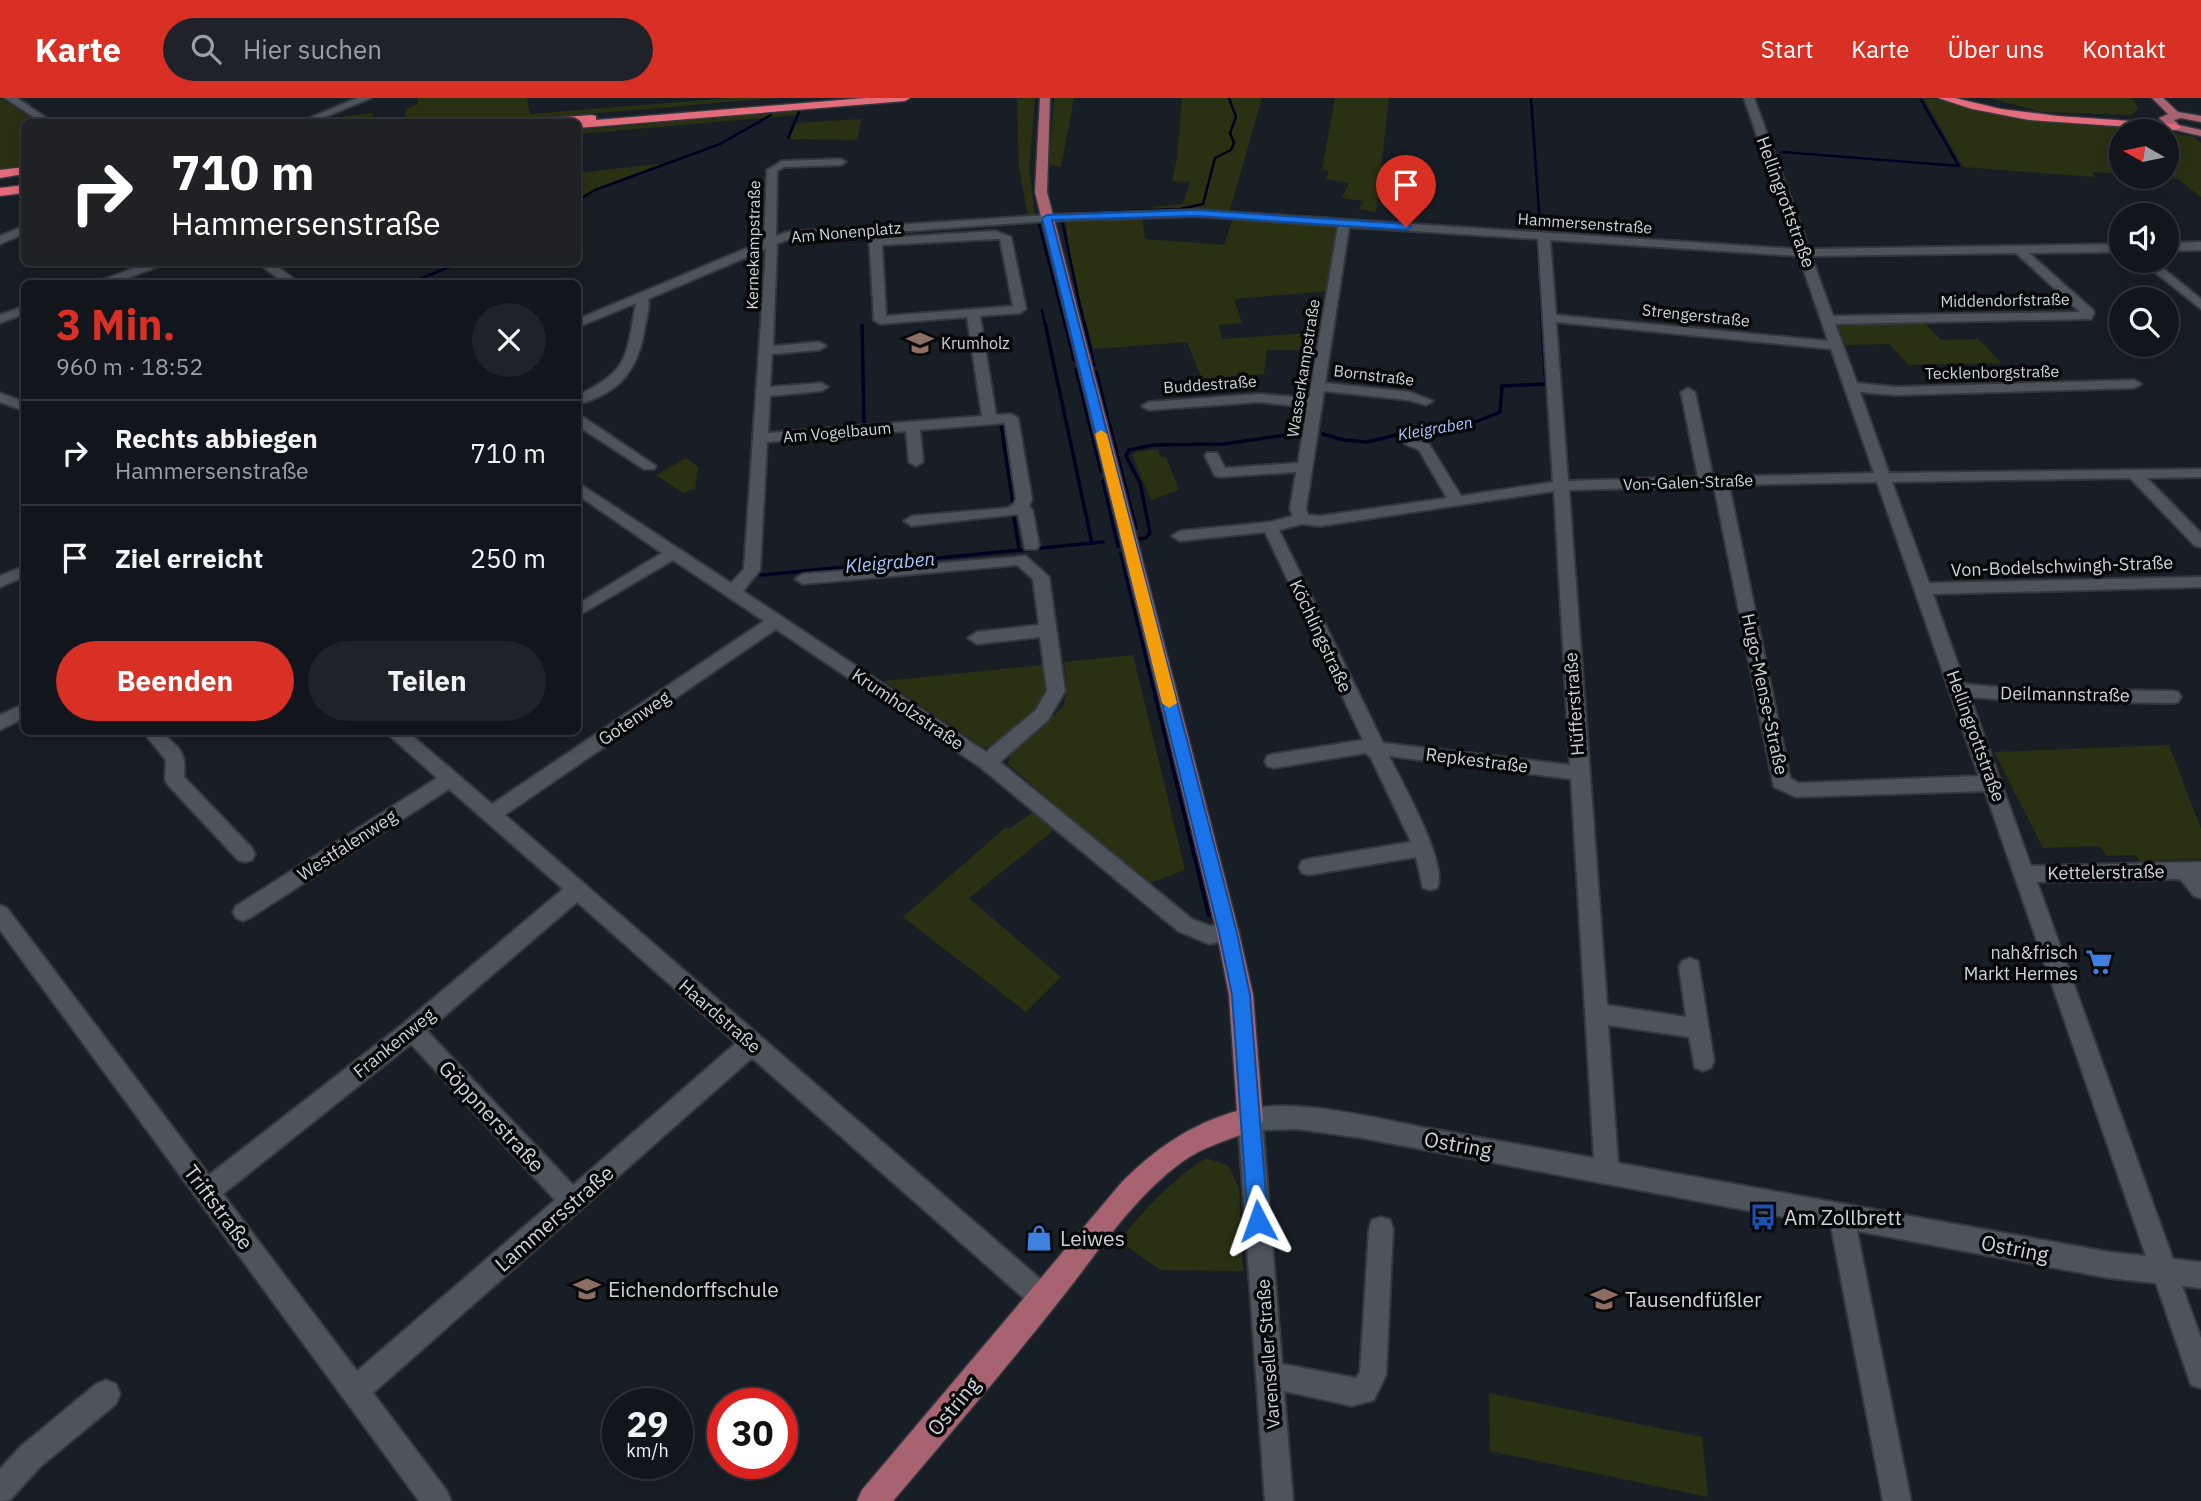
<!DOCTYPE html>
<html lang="de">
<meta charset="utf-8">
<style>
:root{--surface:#12161c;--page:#1f2329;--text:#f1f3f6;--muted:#9c9fa3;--line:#31353b;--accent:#d93025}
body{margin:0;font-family:"IBM Plex Sans",sans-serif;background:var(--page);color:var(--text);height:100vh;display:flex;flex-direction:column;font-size:26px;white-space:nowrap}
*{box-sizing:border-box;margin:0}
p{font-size:23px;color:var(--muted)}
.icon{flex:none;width:38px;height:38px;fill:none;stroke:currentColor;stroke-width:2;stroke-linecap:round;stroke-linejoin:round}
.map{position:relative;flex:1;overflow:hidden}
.side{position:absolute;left:21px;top:182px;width:560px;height:455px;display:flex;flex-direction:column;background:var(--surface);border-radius:10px;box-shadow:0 4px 18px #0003,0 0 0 2px var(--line)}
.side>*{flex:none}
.banner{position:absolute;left:21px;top:21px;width:560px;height:147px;border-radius:10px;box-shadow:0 4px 18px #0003,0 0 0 2px var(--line);background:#202124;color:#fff;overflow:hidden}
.needle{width:46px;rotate:279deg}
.fabs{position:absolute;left:2109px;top:21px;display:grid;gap:14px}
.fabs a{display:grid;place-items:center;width:70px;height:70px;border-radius:50%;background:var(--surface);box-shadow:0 4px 18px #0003,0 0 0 2px var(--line);font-size:35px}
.speed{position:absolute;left:602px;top:1290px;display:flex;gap:14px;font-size:35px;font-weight:700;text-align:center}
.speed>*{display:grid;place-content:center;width:91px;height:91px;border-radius:50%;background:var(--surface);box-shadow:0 4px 18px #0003,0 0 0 2px var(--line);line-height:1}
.speed small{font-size:18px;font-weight:400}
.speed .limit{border:10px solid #d22;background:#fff;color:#111}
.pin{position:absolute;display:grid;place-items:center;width:60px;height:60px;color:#fff;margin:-72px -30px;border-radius:50% 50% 50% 0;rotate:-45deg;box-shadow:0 0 7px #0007}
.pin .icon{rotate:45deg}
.me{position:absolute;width:77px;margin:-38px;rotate:356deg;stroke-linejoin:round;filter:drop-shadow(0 0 5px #0008)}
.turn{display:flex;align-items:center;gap:24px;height:147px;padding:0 35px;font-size:32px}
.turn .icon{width:91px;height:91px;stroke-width:2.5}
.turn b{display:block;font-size:49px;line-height:60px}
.round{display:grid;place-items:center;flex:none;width:74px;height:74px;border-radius:37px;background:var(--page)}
.headline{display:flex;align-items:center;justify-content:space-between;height:119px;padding:0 35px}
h1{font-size:42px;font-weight:800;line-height:52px;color:var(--accent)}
.primary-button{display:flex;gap:14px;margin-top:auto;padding:14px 35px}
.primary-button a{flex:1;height:80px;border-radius:42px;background:var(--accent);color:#fff;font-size:28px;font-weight:800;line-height:80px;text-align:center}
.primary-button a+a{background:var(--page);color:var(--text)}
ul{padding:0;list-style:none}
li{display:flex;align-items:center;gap:21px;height:105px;padding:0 35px;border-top:2px solid var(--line)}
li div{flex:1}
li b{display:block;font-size:26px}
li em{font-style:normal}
header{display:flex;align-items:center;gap:42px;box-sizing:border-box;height:98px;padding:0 35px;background:var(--accent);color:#fff}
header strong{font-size:33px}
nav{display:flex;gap:38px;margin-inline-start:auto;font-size:24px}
.search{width:490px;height:63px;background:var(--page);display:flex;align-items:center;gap:18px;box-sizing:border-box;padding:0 24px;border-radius:38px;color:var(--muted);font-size:26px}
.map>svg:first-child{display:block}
.green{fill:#2a3112}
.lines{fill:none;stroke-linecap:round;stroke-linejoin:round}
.stream-far2{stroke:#000122;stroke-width:2.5}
.stream-far1{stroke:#000122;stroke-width:3.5}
.stream{stroke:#000122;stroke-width:4.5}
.minor-casing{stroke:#34383e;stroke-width:4}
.major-casing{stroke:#34383e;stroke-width:3}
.highway-casing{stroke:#34383e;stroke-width:3}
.minor{fill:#4e545c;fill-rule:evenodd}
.major{fill:#a86370;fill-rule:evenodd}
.highway{fill:#e46d7d;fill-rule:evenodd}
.route{fill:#1a73e8;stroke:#114b97;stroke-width:2}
.slow{fill:#f59e0b}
.labels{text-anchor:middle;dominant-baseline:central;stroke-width:7;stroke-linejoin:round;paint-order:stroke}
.far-street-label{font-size:16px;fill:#ced2d7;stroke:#06080a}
.far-poi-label{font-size:16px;fill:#ced2d7;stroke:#06080a;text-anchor:start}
.far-water-label{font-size:16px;font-style:italic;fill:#a7c6fe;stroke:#06080a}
.street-label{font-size:18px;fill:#ced2d7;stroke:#06080a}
.poi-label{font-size:18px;fill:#ced2d7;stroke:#06080a;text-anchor:end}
.water-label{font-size:19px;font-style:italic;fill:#a7c6fe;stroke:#06080a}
.near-street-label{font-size:21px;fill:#ced2d7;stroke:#06080a}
.near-poi-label{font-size:21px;fill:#ced2d7;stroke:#06080a;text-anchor:start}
</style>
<header>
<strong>Karte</strong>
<div class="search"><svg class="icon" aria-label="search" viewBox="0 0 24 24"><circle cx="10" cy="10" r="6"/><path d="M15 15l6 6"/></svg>Hier suchen</div>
<nav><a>Start</a><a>Karte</a><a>Über uns</a><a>Kontakt</a></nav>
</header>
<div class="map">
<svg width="2201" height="1403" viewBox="0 0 2201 1403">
<rect width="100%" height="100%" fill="#181e25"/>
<g class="green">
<path d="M0 0 36 24H24V70L0 73Z"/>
<path d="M417 0H527L530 16 730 0H777L490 24H313L323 21 373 15V22L404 21 406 11 418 6Z"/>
<path d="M1017 0H1035L1029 71 1035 118H1028L1019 70Z"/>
<path d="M1054 0H1074L1061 69 1049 67Z"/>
<path d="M1182 0H1262L1229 115 1154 114 1153 109 1183 106 1190 84 1172 83 1177 60Z"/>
<path d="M1335 0H1389L1376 114 1359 111 1363 103 1342 100 1349 85 1326 81 1329 73 1322 72Z"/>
<path d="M1919 0C1948 0 1975 13 2003 18 2055 27 2107 28 2159 31L2163 33H2121V76L2092 74 2095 79 1963 69 1924 1Z"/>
<path d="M1989 0H2132L2138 10 2132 17 2041 14Z"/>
<path d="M798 13 796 17 578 36V32Z"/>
<path d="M862 21 857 42 790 41 796 25Z"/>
<path d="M2167 34 2194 39 2201 45V99L2178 81 2152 79H2166Z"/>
<path d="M666 65 578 101V75Z"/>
<path d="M1142 118 1145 141 1224 147 1233 120 1332 127 1336 129 1328 193 1234 201 1242 225 1218 227 1223 241 1322 234 1319 252H1267L1264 276 1202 281 1187 244 1093 251 1072 170 1065 121Z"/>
<path d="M1924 224 1941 242 1978 241 2001 265 1909 267 1889 246 1845 247 1837 225Z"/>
<path d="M1158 351 1160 358 1166 359 1179 392 1151 402 1132 357 1137 354Z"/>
<path d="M686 360 698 369 695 391 683 395 656 377Z"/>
<path d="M1133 557 1185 772 1147 786 1008 666 1010 657 1063 609 1067 590 1064 564Z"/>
<path d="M1044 567 1046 585 1043 602 1029 619 995 648 983 649 884 583Z"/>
<path d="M2169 647 2201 731V761L2140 763 2135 757 2107 758 2099 748 2043 750 1994 654Z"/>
<path d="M1033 714 1054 732 969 800 1061 879 1026 914 903 819 1006 729 1009 731Z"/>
<path d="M1206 1060 1229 1068 1239 1091 1243 1173 1161 1172 1119 1143C1146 1110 1170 1083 1206 1060Z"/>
<path d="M1489 1295 1702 1339 1708 1399 1490 1353Z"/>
</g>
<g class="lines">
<g class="stream-far2">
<path d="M1531 0 1540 128 1538 136"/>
<path d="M788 40 799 14"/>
<path d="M1782 54 1959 68 1921 2"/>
<path d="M578 102 595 92 720 46 771 17"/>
<path d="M1062 116 1180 111 1203 106 1215 60 1231 52 1234 45 1230 35 1236 19 1229 0"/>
<path d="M1062 122 1084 227"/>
<path d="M1039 126 1065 227"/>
<path d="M1537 141 1542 227"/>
<path d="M407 186 462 164"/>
<path d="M1042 212 1045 227"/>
</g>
<g class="stream-far1">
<path d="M1045 225 1092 445"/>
<path d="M1065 225 1074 262"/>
<path d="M1084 225 1094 267"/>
<path d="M862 227 864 327"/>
<path d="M1076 271 1101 373"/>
<path d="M1096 274 1136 430"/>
<path d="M1001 326 1013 406"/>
<path d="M1323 336 1344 342 1367 344 1442 326 1465 328 1500 314 1502 288 1546 286 1542 225"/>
<path d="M1103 383 1118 448"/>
<path d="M1014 419 1019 452"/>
<path d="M1136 441 1146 440 1150 434 1140 385 1126 358 1129 352 1153 347 1224 346 1300 335"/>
<path d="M1121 456 1137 522"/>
<path d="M761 477 1103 444"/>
</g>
<path class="stream" d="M1137 520 1209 817"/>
<g class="minor-casing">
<g id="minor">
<path d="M5 0H17L52 24H41Z"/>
<path d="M357 0H371L313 24H300Z"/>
<path d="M1744 0H1754L1809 151 2121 146V154L2029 155 2093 212 2094 215 2091 221 1835 226 1857 285 1896 289 2134 282 2141 286 2134 290 1896 297 1860 294 1889 375 2201 371V379L2147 380 2201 435V449L2195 448 2130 380 1892 384 1929 485 2201 479V489L1933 496 1965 586 2019 591 2172 593 2178 594 2181 599 2178 604 2172 605 2019 603 1970 599 2031 768 2201 764V800L2194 798 2180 781 2037 784 2173 1161 2201 1164V1190L2182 1188 2201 1240V1290L2191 1287 2156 1185 2109 1180 1857 1133 1911 1403H1883L1831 1128 1362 1040 1298 1031 1263 1032 1282 1266 1356 1280 1360 1274 1369 1131 1372 1122 1381 1119 1390 1122 1393 1131 1386 1277 1374 1302 1352 1308 1284 1293 1293 1403H1265L1238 1022 1242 1014C1286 997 1379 1021 1426 1030 1482 1040 1538 1050 1594 1060L1571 681 1389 658C1401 683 1449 766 1437 790L1430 792 1423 790 1416 759 1309 777 1302 775 1299 769 1302 763 1309 761 1411 744 1371 660 1366 655 1274 670 1267 668 1265 663 1267 658 1274 656 1363 642 1265 434 1180 443 1172 438 1180 433 1270 424 1293 418 1290 411 1296 374 1220 379 1215 378 1205 358 1207 355H1217L1225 370 1298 365 1307 309 1259 304 1149 312 1142 308 1149 304 1259 296 1309 300 1338 128 1196 118 1047 123 881 135V140L995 133 1011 139 1026 211 1020 215 980 218 996 317 1011 316 1018 320 1032 401 1029 408 1033 413 1039 447 1037 451H1025L1018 416 912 428 904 423 912 418 1007 410 1014 406 1016 401 1005 325 920 332 923 364 916 368 909 364 906 333 767 344 760 472 743 493 986 654 1036 612 1047 593 1040 539 977 546 968 540 977 534 1039 527 1033 481 1017 467 803 486 795 481 803 476 1026 458 1049 479 1065 593 1048 622 1000 664 1192 821 1210 828 1228 826 1235 829 1239 835 1235 841 1209 846 1178 833 980 669 776 531 505 717 1053 1192 1057 1201 1053 1210 1044 1214 1035 1210 752 960 373 1295 447 1393 451 1403H419L0 832V807L7 810 209 1077 404 925 563 791 449 691 250 820 243 823 236 820 233 814 236 808 437 680 391 639 388 634H408L492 706 764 523 673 462 578 518V506L662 455 578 397V387L583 388 731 485 744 471 766 151 648 201C650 209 647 219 645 228 639 270 621 295 578 306V297C630 273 626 258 636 205L578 229V221L764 143 767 72 782 63 841 61 846 64 841 67 784 69 777 73 776 138 787 134 1047 117 1196 112 1796 151ZM1349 129 1538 141 1553 384 1461 398 1429 346 1412 342 1405 346 1419 352 1447 400 1320 418 1308 417 1306 411 1324 293 1408 302 1426 307 1433 303 1410 294 1325 285ZM869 136 874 222 880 226 967 219 982 318 768 335 770 298 821 293 828 289 821 285 770 289 772 256 819 252 826 248 819 244 773 248 777 146 789 141ZM995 141H1000L1013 208 886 218 882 147ZM1550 142 1799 158 1828 243 1556 217ZM2016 155 2080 214 1833 218 1811 158ZM1556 224 1831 251 1874 375 1713 379 1695 294 1688 290 1681 294 1698 379 1568 383ZM1877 384 1979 678 1799 685 1790 680 1729 387ZM1714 388 1774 689 1796 699 1985 693 2146 1158 2109 1154 1618 1065 1608 927 1689 939 1695 970 1703 973 1711 970 1714 963 1698 863 1690 860 1682 863 1679 869 1686 919 1607 907 1569 392ZM1554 393 1570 667 1383 645 1279 432 1302 426 1320 428ZM577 804 736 945 573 1087 427 933ZM411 946 555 1102 357 1273 223 1096Z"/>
<path d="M24 128V136L0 146V138Z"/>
<path d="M2201 144V152L2166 153V145Z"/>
<path d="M2141 163H2154L2201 201V211Z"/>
<path d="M150 164H170L112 186H92Z"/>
<path d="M256 164H271L301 186H286Z"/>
<path d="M24 208V216L0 225V217Z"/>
<path d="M0 295 24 304V313L0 304Z"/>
<path d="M578 318 583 319 656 368 654 371H644L578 328Z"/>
<path d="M24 468V479L0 489V478Z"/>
<path d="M24 606V620L0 632V617Z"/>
<path d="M143 634H162C180 652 186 652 184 679L252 750 255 756 252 762 245 764 238 762 167 686 165 681 166 662Z"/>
<path d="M106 1282 116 1286 120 1296 116 1306 40 1369 10 1402 0 1403V1371L20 1349 96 1286Z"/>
</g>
</g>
<g class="major-casing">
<g id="major">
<path d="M1040 0H1050L1047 94 1239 835 1253 897 1263 1022 1259 1030C1232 1041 1206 1047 1182 1064 1131 1101 1095 1159 1056 1207 1003 1274 948 1338 893 1403H857L862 1392 1122 1084C1156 1050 1191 1026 1237 1013L1229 897 1217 835 1035 94Z"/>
<path d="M2152 0H2163L2178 14 2201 18V24L2181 20 2174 22 2179 27 2201 32V38L2171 31 2159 20 2168 16Z"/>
</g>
</g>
<g class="highway-casing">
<g id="highway">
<path d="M865 0H910L905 3 578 30V24H532L538 21 592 17 596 18V22Z"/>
<path d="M1938 0H1955L2001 11 2058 18 2175 26 2181 29 2175 32 2029 22 1972 11Z"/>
<path d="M24 69V76L0 80V72Z"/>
<path d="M24 87V95L0 98V90Z"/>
</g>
</g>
<use href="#minor" class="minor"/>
<use href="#major" class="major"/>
<use href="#highway" class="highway"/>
</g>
<path class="route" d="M1196 112 1406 126 1411 129 1406 132 1196 118 1052 122 1237 835 1250 897 1268 1123 1265 1131 1258 1133 1251 1131 1248 1123 1232 897 1219 835 1042 120 1047 117Z"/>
<path class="slow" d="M1101 332 1107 336 1177 605 1169 610 1162 605 1095 336Z"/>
<defs>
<g id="school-bare" transform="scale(2.1)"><path d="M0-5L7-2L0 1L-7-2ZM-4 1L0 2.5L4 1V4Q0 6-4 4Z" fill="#8d6e63" stroke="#06080a" stroke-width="2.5" paint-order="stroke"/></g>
<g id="supermarket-bare" transform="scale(2.1)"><path d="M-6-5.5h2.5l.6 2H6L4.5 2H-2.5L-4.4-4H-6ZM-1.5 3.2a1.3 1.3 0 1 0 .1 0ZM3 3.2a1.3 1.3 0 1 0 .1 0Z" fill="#3f7fe0" stroke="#06080a" stroke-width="2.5" paint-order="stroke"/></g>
<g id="bus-bare" transform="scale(2.1)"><path d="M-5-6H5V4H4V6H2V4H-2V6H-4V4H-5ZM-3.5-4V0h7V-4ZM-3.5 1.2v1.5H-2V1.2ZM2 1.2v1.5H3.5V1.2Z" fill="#1a4fb4" stroke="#06080a" stroke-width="2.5" paint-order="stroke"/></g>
<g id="shop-bare" transform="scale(2.1)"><path d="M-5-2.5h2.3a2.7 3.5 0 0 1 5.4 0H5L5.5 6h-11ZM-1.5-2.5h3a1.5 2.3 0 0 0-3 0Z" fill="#3f7fe0" stroke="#06080a" stroke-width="2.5" paint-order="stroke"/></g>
</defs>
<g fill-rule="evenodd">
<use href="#school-bare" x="920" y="245"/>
<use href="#supermarket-bare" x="2099" y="864"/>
<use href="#bus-bare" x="1763" y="1119"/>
<use href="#shop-bare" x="1039" y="1140"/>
<use href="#school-bare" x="587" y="1191"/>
<use href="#school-bare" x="1604" y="1201"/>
</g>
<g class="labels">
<g class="far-street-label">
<text transform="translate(1585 125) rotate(4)">Hammersenstraße</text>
<text transform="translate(846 134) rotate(-5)">Am Nonenplatz</text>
<text transform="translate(753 147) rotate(-89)">Kernekampstraße</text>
<text transform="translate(2005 202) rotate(-1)">Middendorfstraße</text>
<text transform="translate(1696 217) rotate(6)">Strengerstraße</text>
<text transform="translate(1303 270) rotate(-81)">Wasserkampstraße</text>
<text transform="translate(1992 274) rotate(-1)">Tecklenborgstraße</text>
<text transform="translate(1374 277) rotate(7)">Bornstraße</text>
<text transform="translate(1210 286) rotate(-4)">Buddestraße</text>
<text transform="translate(837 334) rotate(-5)">Am Vogelbaum</text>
<text transform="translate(1688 384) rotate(-2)">Von-Galen-Straße</text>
</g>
<g class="far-poi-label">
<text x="941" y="245">Krumholz</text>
</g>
<g class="far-water-label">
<text transform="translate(1435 330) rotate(-10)">Kleigraben</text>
</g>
<g class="street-label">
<text transform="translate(1786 104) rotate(70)">Hellingrottstraße</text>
<text transform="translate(2062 468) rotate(-2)">Von-Bodelschwingh-Straße</text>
<text transform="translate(1321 538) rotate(65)">Köchlingstraße</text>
<text transform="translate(1765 596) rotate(78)">Hugo-Mense-Straße</text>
<text transform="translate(2065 596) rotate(1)">Deilmannstraße</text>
<text transform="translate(1574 606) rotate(-94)">Hüfferstraße</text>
<text transform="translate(908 611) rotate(34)">Krumholzstraße</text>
<text transform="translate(634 620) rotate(-34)">Gotenweg</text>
<text transform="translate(1976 638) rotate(70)">Hellingrottstraße</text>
<text transform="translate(1477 662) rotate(7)">Repkestraße</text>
<text transform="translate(347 747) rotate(-33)">Westfalenweg</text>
<text transform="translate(2106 774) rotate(-1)">Kettelerstraße</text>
<text transform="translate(720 918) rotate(41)">Haardstraße</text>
<text transform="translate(394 945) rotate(-39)">Frankenweg</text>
<text transform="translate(1268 1256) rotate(-94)">Varenseller Straße</text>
</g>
<g class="poi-label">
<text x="2078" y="854">nah&amp;frisch<tspan x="2078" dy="21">Markt Hermes</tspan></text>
</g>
<g class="water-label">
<text transform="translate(890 464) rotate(-5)">Kleigraben</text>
</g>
<g class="near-street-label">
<text transform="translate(492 1018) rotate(47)">Göppnerstraße</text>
<text transform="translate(1458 1046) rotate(10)">Ostring</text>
<text transform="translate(219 1109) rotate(53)">Triftstraße</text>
<text transform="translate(554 1120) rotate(-41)">Lammersstraße</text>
<text transform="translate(2015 1150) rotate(11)">Ostring</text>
<text transform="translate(953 1308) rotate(-50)">Ostring</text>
</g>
<g class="near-poi-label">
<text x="1784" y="1119">Am Zollbrett</text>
<text x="1060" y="1140">Leiwes</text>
<text x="608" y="1191">Eichendorffschule</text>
<text x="1625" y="1201">Tausendfüßler</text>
</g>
</g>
</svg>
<div class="fabs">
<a><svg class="needle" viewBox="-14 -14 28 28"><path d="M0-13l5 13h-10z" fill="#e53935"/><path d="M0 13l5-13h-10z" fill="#9c9fa3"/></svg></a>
<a><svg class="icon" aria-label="sound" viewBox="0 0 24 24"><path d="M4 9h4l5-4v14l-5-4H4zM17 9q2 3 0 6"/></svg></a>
<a><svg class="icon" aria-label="search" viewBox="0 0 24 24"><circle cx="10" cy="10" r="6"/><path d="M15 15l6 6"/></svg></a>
</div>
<div class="speed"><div>29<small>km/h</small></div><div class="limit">30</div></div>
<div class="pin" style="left:1406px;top:129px;background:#d93025"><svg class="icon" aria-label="arrive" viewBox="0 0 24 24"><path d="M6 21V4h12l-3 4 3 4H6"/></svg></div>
<svg class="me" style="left:1258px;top:1123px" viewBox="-20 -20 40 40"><path d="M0-17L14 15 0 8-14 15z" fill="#1a73e8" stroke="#fff" stroke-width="4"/></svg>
<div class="banner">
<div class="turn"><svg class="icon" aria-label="right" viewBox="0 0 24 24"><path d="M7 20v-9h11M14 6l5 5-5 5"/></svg><div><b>710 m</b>Hammersenstraße</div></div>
</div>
<section class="side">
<div class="headline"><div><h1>3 Min.</h1><p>960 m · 18:52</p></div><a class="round"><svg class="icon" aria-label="close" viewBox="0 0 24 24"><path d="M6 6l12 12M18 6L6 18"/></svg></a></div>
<ul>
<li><svg class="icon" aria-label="right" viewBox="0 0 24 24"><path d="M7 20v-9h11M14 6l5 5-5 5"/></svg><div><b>Rechts abbiegen</b><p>Hammersenstraße</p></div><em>710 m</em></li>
<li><svg class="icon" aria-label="arrive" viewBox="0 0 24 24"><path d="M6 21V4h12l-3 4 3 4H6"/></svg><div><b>Ziel erreicht</b></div><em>250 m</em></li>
</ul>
<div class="primary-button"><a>Beenden</a><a>Teilen</a></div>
</section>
</div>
